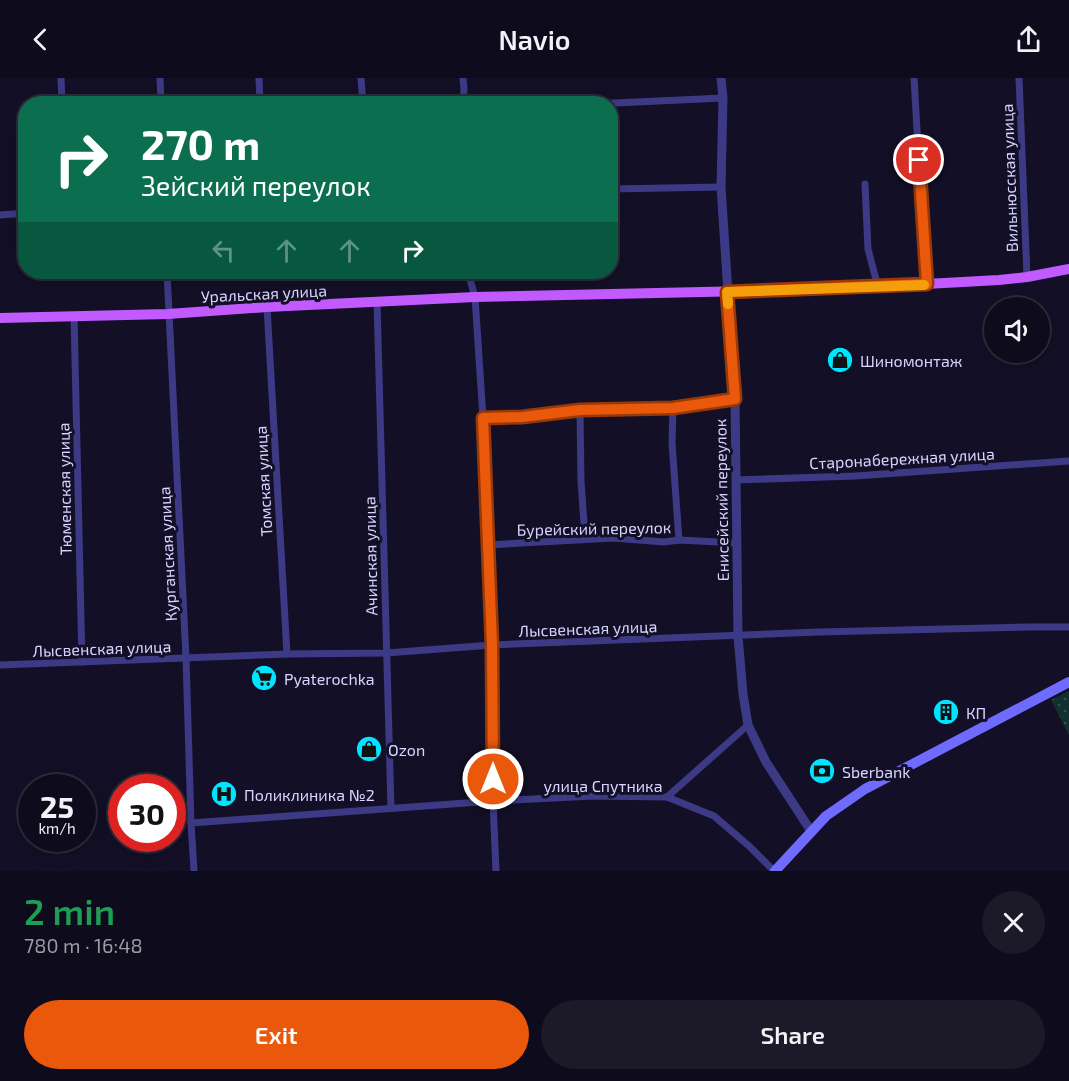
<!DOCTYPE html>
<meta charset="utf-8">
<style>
:root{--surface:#0e0b1c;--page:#1c1929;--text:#f1f3f6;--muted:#9b9ba3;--line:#2e2b3b;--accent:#ea580c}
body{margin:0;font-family:"Exo 2",sans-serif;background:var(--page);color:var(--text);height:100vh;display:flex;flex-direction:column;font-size:22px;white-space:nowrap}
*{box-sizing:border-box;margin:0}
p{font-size:20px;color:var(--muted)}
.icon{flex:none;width:33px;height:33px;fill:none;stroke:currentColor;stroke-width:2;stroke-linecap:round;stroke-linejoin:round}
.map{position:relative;height:793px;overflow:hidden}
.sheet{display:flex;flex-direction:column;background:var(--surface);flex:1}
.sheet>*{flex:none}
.banner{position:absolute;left:18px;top:18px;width:600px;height:183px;border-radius:24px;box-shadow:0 3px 15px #0003,0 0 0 2px var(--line);background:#0b6e4f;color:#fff;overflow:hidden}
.buttons{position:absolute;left:984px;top:219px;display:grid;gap:12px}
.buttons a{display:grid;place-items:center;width:66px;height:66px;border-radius:50%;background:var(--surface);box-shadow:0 3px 15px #0003,0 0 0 2px var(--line);font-size:30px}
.speed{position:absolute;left:18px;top:696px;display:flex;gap:12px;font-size:30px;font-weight:700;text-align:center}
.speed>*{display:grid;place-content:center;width:78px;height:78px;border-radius:50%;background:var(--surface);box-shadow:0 3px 15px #0003,0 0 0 2px var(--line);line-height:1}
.speed small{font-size:15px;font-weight:400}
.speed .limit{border:9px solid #d22;background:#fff;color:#111}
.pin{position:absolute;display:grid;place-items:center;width:51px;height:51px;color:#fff;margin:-26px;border:3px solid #fff;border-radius:50%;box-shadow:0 2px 6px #0007}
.me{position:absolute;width:66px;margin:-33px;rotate:0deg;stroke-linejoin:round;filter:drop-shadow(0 0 4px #0008)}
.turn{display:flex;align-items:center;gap:21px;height:126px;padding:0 24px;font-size:27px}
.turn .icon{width:78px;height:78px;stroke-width:2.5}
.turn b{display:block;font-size:42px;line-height:51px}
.lanes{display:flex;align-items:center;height:57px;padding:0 24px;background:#0003;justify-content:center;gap:30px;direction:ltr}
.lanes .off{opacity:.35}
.round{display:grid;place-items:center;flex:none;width:63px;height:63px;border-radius:32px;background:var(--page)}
.head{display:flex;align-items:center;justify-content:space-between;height:102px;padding:0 24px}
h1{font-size:36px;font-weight:600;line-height:45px;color:#1e9e55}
.cta{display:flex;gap:12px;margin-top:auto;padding:12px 24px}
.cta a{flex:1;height:69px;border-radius:36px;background:var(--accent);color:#fff;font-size:24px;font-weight:600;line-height:69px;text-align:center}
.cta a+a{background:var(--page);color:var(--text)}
header{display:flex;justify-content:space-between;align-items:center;height:78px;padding:0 24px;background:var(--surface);font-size:27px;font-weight:600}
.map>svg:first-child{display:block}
.garden{fill:url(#garden-dots)}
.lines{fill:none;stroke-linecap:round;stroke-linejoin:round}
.minor{stroke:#3d3a85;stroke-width:7}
.tertiary{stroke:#3d3a85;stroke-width:9}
.secondary{stroke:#6f6bff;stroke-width:10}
.primary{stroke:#c25bff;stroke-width:10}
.route-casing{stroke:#983908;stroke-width:15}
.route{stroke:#ea580c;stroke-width:10}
.slow{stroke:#f59e0b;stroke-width:10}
.labels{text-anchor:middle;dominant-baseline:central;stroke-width:6;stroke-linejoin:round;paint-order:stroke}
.street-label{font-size:16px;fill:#d9d4ff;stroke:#130f26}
.poi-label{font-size:16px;fill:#d9d4ff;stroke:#130f26;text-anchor:start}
</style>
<header><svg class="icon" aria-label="back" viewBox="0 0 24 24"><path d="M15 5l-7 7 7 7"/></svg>Navio<svg class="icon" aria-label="share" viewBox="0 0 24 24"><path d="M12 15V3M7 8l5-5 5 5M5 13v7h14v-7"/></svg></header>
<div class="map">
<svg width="1069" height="793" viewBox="0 0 1069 793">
<defs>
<pattern id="garden-dots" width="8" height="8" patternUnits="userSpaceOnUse" patternTransform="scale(1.5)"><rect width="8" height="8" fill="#12302f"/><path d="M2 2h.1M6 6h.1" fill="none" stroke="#344d4e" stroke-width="1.8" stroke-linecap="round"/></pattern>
</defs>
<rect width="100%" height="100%" fill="#130f26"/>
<path class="garden" d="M1069 613V657L1051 622Z"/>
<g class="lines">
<g class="minor">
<path d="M61 0 62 26"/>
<path d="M160 0 161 26"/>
<path d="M259 0 260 26"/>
<path d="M361 0 363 26"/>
<path d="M463 0 464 11 463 26"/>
<path d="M914 0 926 206"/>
<path d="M1019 0 1027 199"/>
<path d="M593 26 723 20"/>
<path d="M865 106 868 171 878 209"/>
<path d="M610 111 721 109"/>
<path d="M0 137 26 135"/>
<path d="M167 194 186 580 191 745 194 793"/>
<path d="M468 194 475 219 483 340 492 567 493 723 496 793"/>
<path d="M377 224 391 730"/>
<path d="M267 229 287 576"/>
<path d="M74 238 82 584"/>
<path d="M673 330 672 365 679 462"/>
<path d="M580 332 581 403 585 460"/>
<path d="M483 340 522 339 580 332 673 330 735 321"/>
<path d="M736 402 855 398 1069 383"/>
<path d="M487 467 613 460 664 464 679 462 737 465"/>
<path d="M0 587 287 576 386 575 492 567 819 554 1029 549H1069"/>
<path d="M667 719 748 647"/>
<path d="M191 745 493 723 594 718 667 719 714 738 749 768 774 793"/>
</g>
<path class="tertiary" d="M721 0 723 20 721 109 735 321 738 558 743 616 748 647 766 684 811 753"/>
<path class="secondary" d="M775 793 826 738 865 711 1069 604"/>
<path class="primary" d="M0 240 168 236 267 229 475 219 748 213 926 206 999 202 1027 199 1069 191"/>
</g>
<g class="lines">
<g class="route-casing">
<path id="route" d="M493 701 492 567 483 340 522 339 580 332 673 330 735 321 727 214 927 206 919 82"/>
</g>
<use href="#route" class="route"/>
<path class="slow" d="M728 226 727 214 924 207"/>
</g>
<defs>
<g id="shop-disc" transform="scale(1.35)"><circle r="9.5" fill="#00e5ff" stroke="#130f26"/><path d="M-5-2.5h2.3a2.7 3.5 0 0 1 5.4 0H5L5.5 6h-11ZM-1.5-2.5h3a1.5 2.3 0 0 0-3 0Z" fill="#111"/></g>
<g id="supermarket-disc" transform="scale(1.35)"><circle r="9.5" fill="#00e5ff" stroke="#130f26"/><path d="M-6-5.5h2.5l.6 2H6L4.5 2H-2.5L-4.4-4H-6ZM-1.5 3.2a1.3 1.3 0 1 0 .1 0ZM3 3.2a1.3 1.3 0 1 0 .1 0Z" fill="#111"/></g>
<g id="building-disc" transform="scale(1.35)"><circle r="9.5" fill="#00e5ff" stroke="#130f26"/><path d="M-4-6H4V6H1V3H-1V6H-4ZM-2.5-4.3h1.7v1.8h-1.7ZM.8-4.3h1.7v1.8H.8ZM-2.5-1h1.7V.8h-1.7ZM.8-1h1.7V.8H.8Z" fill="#111"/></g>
<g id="bank-disc" transform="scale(1.35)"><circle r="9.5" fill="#00e5ff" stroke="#130f26"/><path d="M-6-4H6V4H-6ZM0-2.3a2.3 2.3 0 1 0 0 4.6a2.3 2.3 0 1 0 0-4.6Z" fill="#111"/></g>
<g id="hospital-disc" transform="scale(1.35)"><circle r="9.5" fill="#00e5ff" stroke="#130f26"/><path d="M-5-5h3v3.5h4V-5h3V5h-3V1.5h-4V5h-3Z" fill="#111"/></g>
</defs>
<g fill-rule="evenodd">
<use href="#shop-disc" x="840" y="282"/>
<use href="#supermarket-disc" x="264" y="600"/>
<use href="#building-disc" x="946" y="634"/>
<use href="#shop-disc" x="369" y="671"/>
<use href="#bank-disc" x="822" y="693"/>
<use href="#hospital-disc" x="224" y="716"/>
</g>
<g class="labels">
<g class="street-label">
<text transform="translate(1009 100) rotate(-92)">Вильнюсская улица</text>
<text transform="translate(264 215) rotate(-3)">Уральская улица</text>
<text transform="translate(902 380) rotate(-3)">Старонабережная улица</text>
<text transform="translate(263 403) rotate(-93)">Томская улица</text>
<text transform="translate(64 411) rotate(-91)">Тюменская улица</text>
<text transform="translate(721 422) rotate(-91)">Енисейский переулок</text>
<text transform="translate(594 450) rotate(-1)">Бурейский переулок</text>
<text transform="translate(167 476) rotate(-93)">Курганская улица</text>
<text transform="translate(370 478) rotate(-91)">Ачинская улица</text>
<text transform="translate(588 550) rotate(-2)">Лысвенская улица</text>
<text transform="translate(102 570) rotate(-2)">Лысвенская улица</text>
<text x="603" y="707">улица Спутника</text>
</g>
<g class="poi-label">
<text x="860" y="282">Шиномонтаж</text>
<text x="284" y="600">Pyaterochka</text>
<text x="966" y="634">КП</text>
<text x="388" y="671">Ozon</text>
<text x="842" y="693">Sberbank</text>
<text x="244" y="716">Поликлиника №2</text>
</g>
</g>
</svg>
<div class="buttons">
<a><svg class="icon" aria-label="sound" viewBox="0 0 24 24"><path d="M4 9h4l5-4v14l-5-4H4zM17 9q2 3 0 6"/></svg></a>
</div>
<div class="speed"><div>25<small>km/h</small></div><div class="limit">30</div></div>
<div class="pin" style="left:919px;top:82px;background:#d93025"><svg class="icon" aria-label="arrive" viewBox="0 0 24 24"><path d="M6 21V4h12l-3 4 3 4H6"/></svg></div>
<svg class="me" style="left:493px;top:701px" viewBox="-20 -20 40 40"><circle r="17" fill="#ea580c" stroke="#fff" stroke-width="3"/><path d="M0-11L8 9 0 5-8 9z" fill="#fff"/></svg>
<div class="banner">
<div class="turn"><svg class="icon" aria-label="right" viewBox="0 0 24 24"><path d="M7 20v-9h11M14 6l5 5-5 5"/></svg><div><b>270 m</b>Зейский переулок</div></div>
<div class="lanes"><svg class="icon off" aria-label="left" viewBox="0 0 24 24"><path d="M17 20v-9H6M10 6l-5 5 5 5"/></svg><svg class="icon off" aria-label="ahead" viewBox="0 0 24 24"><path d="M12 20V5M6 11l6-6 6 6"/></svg><svg class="icon off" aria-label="ahead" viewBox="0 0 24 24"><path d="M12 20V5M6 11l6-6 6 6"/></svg><svg class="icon" aria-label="right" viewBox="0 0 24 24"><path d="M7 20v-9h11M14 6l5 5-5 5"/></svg></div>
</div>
</div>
<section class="sheet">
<div class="head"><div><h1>2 min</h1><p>780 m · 16:48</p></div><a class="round"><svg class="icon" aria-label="close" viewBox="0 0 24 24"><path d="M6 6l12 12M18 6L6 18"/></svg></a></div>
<div class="cta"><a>Exit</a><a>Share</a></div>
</section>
